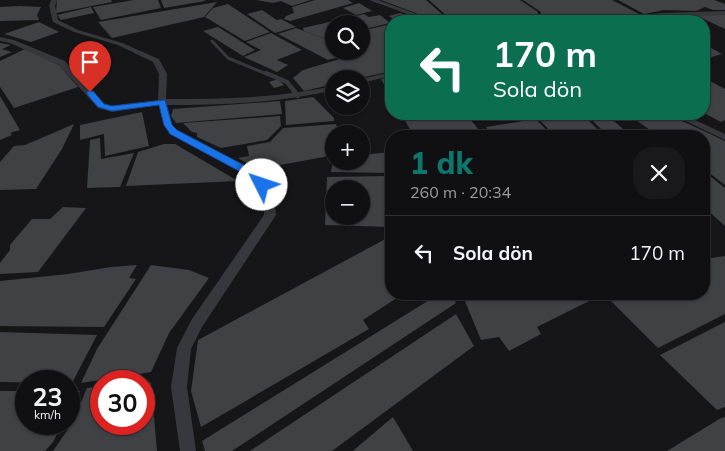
<!DOCTYPE html>
<html lang="tr">
<meta charset="utf-8">
<style>
:root{--surface:#101012;--page:#19191b;--text:#f1f3f6;--muted:#9c9d9f;--line:#303032;--accent:#0f766e}
body{margin:0;font-family:Mulish,sans-serif;background:var(--page);color:var(--text);height:100vh;display:flex;flex-direction:column;font-size:19px;white-space:nowrap}
*{box-sizing:border-box;margin:0}
p{font-size:16px;color:var(--muted)}
.icon{flex:none;width:28px;height:28px;fill:none;stroke:currentColor;stroke-width:2;stroke-linecap:round;stroke-linejoin:round}
.map{position:relative;flex:1;overflow:hidden}
.details{position:absolute;left:385px;top:130px;width:325px;height:170px;display:flex;flex-direction:column;background:var(--surface);border-radius:20px;box-shadow:0 1px 4px #0004,0 0 0 1px var(--line)}
.details>*{flex:none}
.hud{position:absolute;left:385px;top:15px;width:325px;height:105px;border-radius:20px;box-shadow:0 1px 4px #0004,0 0 0 1px var(--line);background:#0b6e4f;color:#fff;overflow:hidden}
.buttons{position:absolute;left:325px;top:15px;display:grid;gap:10px}
.buttons a{display:grid;place-items:center;width:45px;height:45px;border-radius:50%;background:var(--surface);box-shadow:0 1px 4px #0004,0 0 0 1px var(--line);font-size:25px}
.speed{position:absolute;left:15px;top:370px;display:flex;gap:10px;font-size:25px;font-weight:700;text-align:center}
.speed>*{display:grid;place-content:center;width:65px;height:65px;border-radius:50%;background:var(--surface);box-shadow:0 1px 4px #0004,0 0 0 1px var(--line);line-height:1}
.speed small{font-size:12px;font-weight:400}
.speed .limit{border:8px solid #d22;background:#fff;color:#111}
.pin{position:absolute;display:grid;place-items:center;width:42px;height:42px;color:#fff;margin:-51px -21px;border-radius:50% 50% 50% 0;rotate:-45deg;box-shadow:0 0 5px #0007}
.pin .icon{rotate:45deg}
.me{position:absolute;width:55px;margin:-28px;rotate:311deg;stroke-linejoin:round;filter:drop-shadow(0 0 4px #0008)}
.turn{display:flex;align-items:center;gap:18px;height:105px;padding:0 25px;font-size:22px}
.turn .icon{width:65px;height:65px;stroke-width:2.5}
.turn b{display:block;font-size:35px;line-height:42px}
.round{display:grid;place-items:center;flex:none;width:52px;height:52px;border-radius:20px;background:var(--page)}
.headline{display:flex;align-items:center;justify-content:space-between;height:85px;padding:0 25px}
h1{font-size:30px;font-weight:800;line-height:38px;color:var(--accent)}
ul{padding:0;list-style:none}
li{display:flex;align-items:center;gap:15px;height:75px;padding:0 25px;border-top:1px solid var(--line)}
li div{flex:1}
li b{display:block;font-size:19px}
li em{font-style:normal}
.map>svg:first-child{display:block}
.building{fill:#404145;fill-rule:evenodd}
.lines{fill:none;stroke-linecap:round;stroke-linejoin:round}
.service-far1{stroke:#37383d;stroke-width:3}
.service{stroke:#37383d;stroke-width:4.5}
.minor{fill:#37383d;fill-rule:evenodd}
.route{fill:#1a73e8;stroke:#114b97}
</style>
<div class="map">
<svg width="725" height="451" viewBox="0 0 725 451">
<rect width="100%" height="100%" fill="#161618"/>
<g class="building">
<path d="M57 0H111L112 2 56 13Z"/>
<path d="M134 0H158L161 8 101 20 93 7Z"/>
<path d="M161 0H204L205 1 164 8Z"/>
<path d="M256 0H311L292 6 281 1 273 3Z"/>
<path d="M315 0H348L353 3 290 21 284 19 286 16 294 13 292 7Z"/>
<path d="M381 0H426L443 15 429 18Z"/>
<path d="M429 0H520L538 12 537 16 516 21H439L433 19 447 16Z"/>
<path d="M523 0H612L639 14 586 21H551L540 16 541 12Z"/>
<path d="M618 0H714L725 4V10H713L705 7 696 11 664 10 644 14Z"/>
<path d="M217 2 204 17 112 38 98 22Z"/>
<path d="M359 3 372 11 356 15 343 8Z"/>
<path d="M228 4 270 32 245 41 205 17 213 8Z"/>
<path d="M19 6 41 7 37 15 39 20 0 21V7Z"/>
<path d="M91 7 94 13 61 20 57 15Z"/>
<path d="M262 10 277 20 281 19 296 27 275 33 247 14Z"/>
<path d="M400 13 416 18 396 21 389 16Z"/>
<path d="M364 14 369 17 380 15 390 23 361 30V24H334V37L326 39 304 31 303 28Z"/>
<path d="M710 14 725 15V29L695 15Z"/>
<path d="M540 17 548 21H524V20Z"/>
<path d="M655 17 663 21H633V20Z"/>
<path d="M39 22 59 32 31 42 4 34Z"/>
<path d="M391 24V71L356 79H334V84L304 91 293 78 303 70 350 56 345 51H361V31Z"/>
<path d="M218 27 255 50 243 56 203 31Z"/>
<path d="M296 28 331 41 334 44V51H341L343 56 328 60 278 34Z"/>
<path d="M271 33 302 50 277 60 288 65 277 72 244 57 261 50 246 42Z"/>
<path d="M0 43 11 45 2 49 12 52 0 57Z"/>
<path d="M704 44 722 54 704 59Z"/>
<path d="M25 49 59 65 78 87 14 108 0 87V61Z"/>
<path d="M391 77V97L381 79Z"/>
<path d="M704 78 725 89V120L721 122 704 113Z"/>
<path d="M278 79 284 85 274 88 269 82Z"/>
<path d="M0 96 20 130 10 133 12 135 0 140Z"/>
<path d="M313 97 334 118V121L286 125 285 101Z"/>
<path d="M280 101 282 114 176 123 171 116 173 109Z"/>
<path d="M142 112 149 146 105 156 104 134 80 140V125Z"/>
<path d="M401 114H466L478 129 414 136Z"/>
<path d="M534 114H582L604 136H555Z"/>
<path d="M586 114H606L631 136H608Z"/>
<path d="M627 114H667L725 141V185L704 169V136H659Z"/>
<path d="M280 116 281 126 267 140 221 148 197 137V133L192 132 183 123Z"/>
<path d="M536 119 552 136H493L486 127Z"/>
<path d="M74 124 62 149 36 189 0 190V162L14 146 25 145Z"/>
<path d="M336 124 337 128 332 130 330 154 324 157 258 169 238 158 249 156 247 146 270 142 283 128Z"/>
<path d="M483 130 487 136H453V135Z"/>
<path d="M100 138 101 159 134 153 120 187 87 188 90 140Z"/>
<path d="M164 144H175L238 181 126 186 138 152Z"/>
<path d="M391 152V173L331 172 333 161H361V155Z"/>
<path d="M706 173 725 188V226L704 207V174Z"/>
<path d="M391 176V227L325 225 327 177ZM334 189H361V216H334Z"/>
<path d="M63 207 86 208 38 272 0 274V263L10 250V245L32 219H50Z"/>
<path d="M391 236V294H403L363 320 369 329 201 427 191 391 198 340Z"/>
<path d="M725 256V314L658 348 610 300 625 294H704V259Z"/>
<path d="M137 265 129 278 136 279 104 327 0 326V281L68 274 111 267Z"/>
<path d="M151 265 189 270 209 278 169 333 151 372 81 383 97 349Z"/>
<path d="M439 294H451L456 303 232 451H205L202 441Z"/>
<path d="M462 294H592L595 298 537 327 541 334 509 351 499 337 481 340Z"/>
<path d="M456 314 474 346 332 451H250Z"/>
<path d="M725 322V407L717 410 660 355Z"/>
<path d="M0 332 97 335 72 383 0 382Z"/>
<path d="M146 379 151 383 157 451H53L73 422 87 388 101 386V424H144V381L136 380Z"/>
<path d="M0 391H26V424H62L53 442 45 451H0Z"/>
<path d="M69 391H80L69 412Z"/>
<path d="M393 417 413 451H353L355 449Z"/>
<path d="M725 417V451H667L721 418Z"/>
</g>
<g class="lines">
<path class="service-far1" d="M212 41 228 58 269 75"/>
<path class="service" d="M266 73 287 82 298 96"/>
<g class="minor">
<path d="M51 0H57L55 6 58 20 78 30 122 43 159 59 167 74 166 99C222 99 279 98 334 86V90C279 103 223 105 167 105L172 125 176 130 258 173 274 196 276 215 202 327 191 349 187 387 196 451H180L171 387 177 348 192 319 264 215V196L250 177 170 134 164 125 159 105 112 112 98 108 59 65 10 43 0 41V37L14 40 65 61 104 104 112 106 158 100 159 74 153 62 118 45 74 32 53 22 49 6Z"/>
<path d="M369 0H378L436 21H427Z"/>
<path d="M725 11V15L599 21 602 19 662 13Z"/>
<path d="M391 72V76L361 83V79Z"/>
<path d="M671 114H682L725 134V140Z"/>
</g>
</g>
<path class="route" d="M87 91H93L104 104 112 106 165 100 172 125 177 130 257 172 267 185 265 187H258L250 177 170 134 164 125 159 105 112 111 98 107 87 94Z"/>
</svg>
<div class="buttons">
<a><svg class="icon" aria-label="search" viewBox="0 0 24 24"><circle cx="10" cy="10" r="6"/><path d="M15 15l6 6"/></svg></a>
<a><svg class="icon" aria-label="layers" viewBox="0 0 24 24"><path d="M12 4l9 5-9 5-9-5zM3 14l9 5 9-5"/></svg></a>
<a>+</a>
<a>−</a>
</div>
<div class="speed"><div>23<small>km/h</small></div><div class="limit">30</div></div>
<div class="pin" style="left:90px;top:92px;background:#d93025"><svg class="icon" aria-label="arrive" viewBox="0 0 24 24"><path d="M6 21V4h12l-3 4 3 4H6"/></svg></div>
<svg class="me" style="left:262px;top:185px" viewBox="-20 -20 40 40"><circle r="19" fill="#fff"/><path d="M0-13L10 11 0 6-10 11z" fill="#1a73e8"/></svg>
<div class="hud">
<div class="turn"><svg class="icon" aria-label="left" viewBox="0 0 24 24"><path d="M17 20v-9H6M10 6l-5 5 5 5"/></svg><div><b>170 m</b>Sola dön</div></div>
</div>
<section class="details">
<div class="headline"><div><h1>1 dk</h1><p>260 m · 20:34</p></div><a class="round"><svg class="icon" aria-label="close" viewBox="0 0 24 24"><path d="M6 6l12 12M18 6L6 18"/></svg></a></div>
<ul>
<li><svg class="icon" aria-label="left" viewBox="0 0 24 24"><path d="M17 20v-9H6M10 6l-5 5 5 5"/></svg><div><b>Sola dön</b></div><em>170 m</em></li>
</ul>
</section>
</div>
